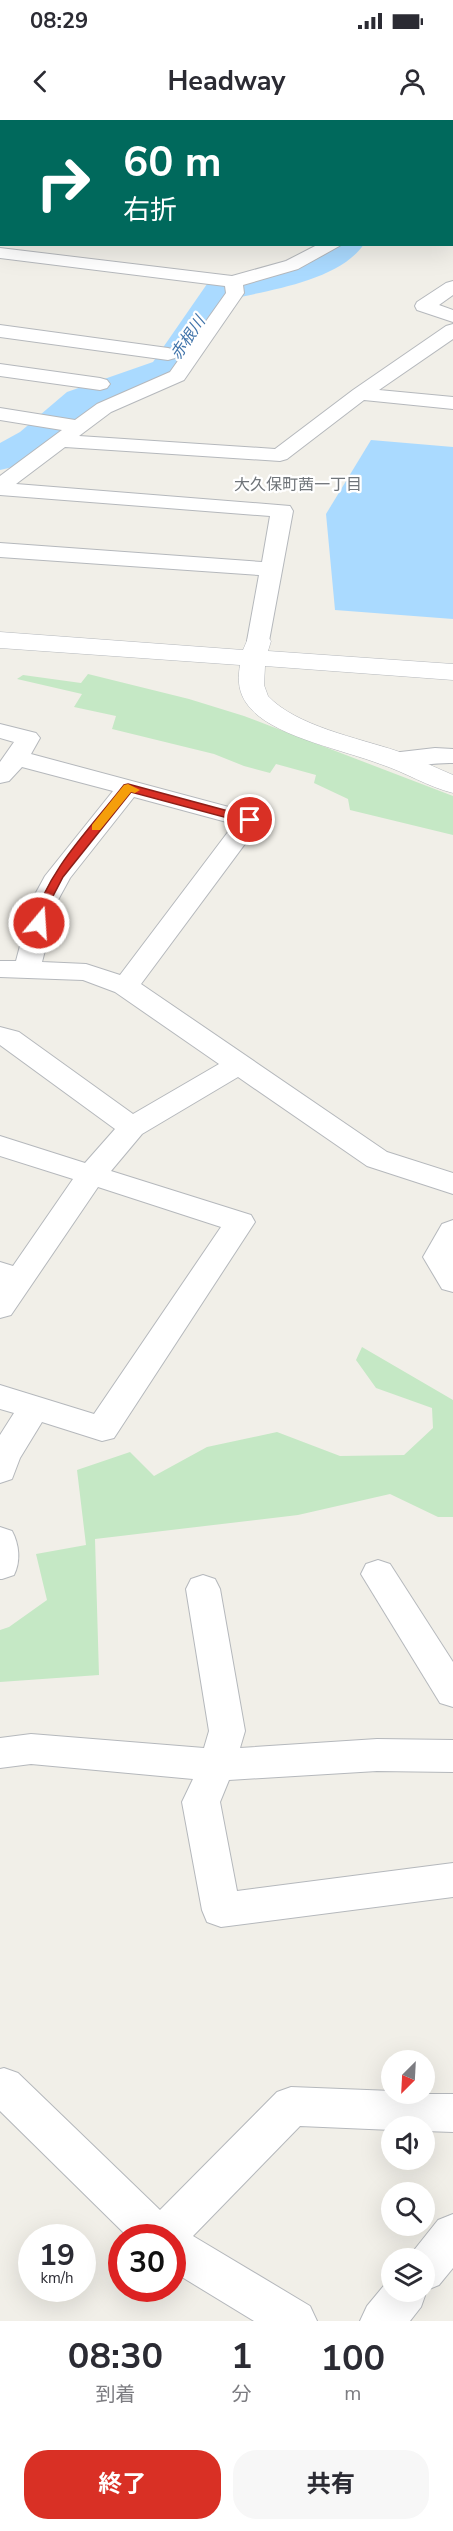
<!DOCTYPE html>
<html lang="ja">
<meta charset="utf-8">
<style>
:root{--surface:#fff;--page:#f7f7f7;--text:#2b2b33;--muted:#7c7c81;--accent:#d93025}
body{margin:0;font-family:"Nunito Sans","Noto Sans JP",sans-serif;background:var(--page);color:var(--text);height:100vh;display:flex;flex-direction:column;font-size:22px;white-space:nowrap}
*{box-sizing:border-box;margin:0}
p{font-size:20px;color:var(--muted)}
.icon{flex:none;width:33px;height:33px;fill:none;stroke:currentColor;stroke-width:2;stroke-linecap:round;stroke-linejoin:round}
.map{position:relative;height:2201px;overflow:hidden}
.details{display:flex;flex-direction:column;background:var(--surface);flex:1}
.details>*{flex:none}
.guide{position:absolute;left:0px;top:0px;width:453px;height:126px;box-shadow:0 6px 24px #0002;background:#00695c;color:#fff;overflow:hidden}
.needle{width:39px;rotate:204deg}
.tools{position:absolute;left:381px;top:1930px;display:grid;gap:12px}
.tools a{display:grid;place-items:center;width:54px;height:54px;border-radius:50%;background:var(--surface);box-shadow:0 6px 24px #0002;font-size:30px}
.speed{position:absolute;left:18px;top:2104px;display:flex;gap:12px;font-size:30px;font-weight:700;text-align:center}
.speed>*{display:grid;place-content:center;width:78px;height:78px;border-radius:50%;background:var(--surface);box-shadow:0 6px 24px #0002;line-height:1}
.speed small{font-size:15px;font-weight:400}
.speed .limit{border:9px solid #d22;background:#fff;color:#111}
.pin{position:absolute;display:grid;place-items:center;width:51px;height:51px;color:#fff;margin:-26px;border:3px solid #fff;border-radius:50%;box-shadow:0 2px 6px #0007}
.me{position:absolute;width:66px;margin:-33px;rotate:18deg;stroke-linejoin:round;filter:drop-shadow(0 0 4px #0008)}
.turn{display:flex;align-items:center;gap:21px;height:126px;padding:0 24px;font-size:27px}
.turn .icon{width:78px;height:78px;stroke-width:2.5}
.turn b{display:block;font-size:42px;line-height:51px}
.eta{display:flex;justify-content:space-evenly;align-items:center;height:102px;text-align:center}
.eta b{font-size:36px;font-weight:700;line-height:42px}
.action{display:flex;gap:12px;margin-top:auto;padding:12px 24px}
.action a{flex:1;height:69px;border-radius:24px;background:var(--accent);color:#fff;font-size:24px;font-weight:700;line-height:69px;text-align:center}
.action a+a{background:var(--page);color:var(--text)}
.status{display:flex;justify-content:space-between;align-items:center;height:42px;padding:0 30px;background:var(--surface);direction:ltr}
.status svg{height:16px;fill:currentColor}
header{display:flex;justify-content:space-between;align-items:center;height:78px;padding:0 24px;background:var(--surface);font-size:27px;font-weight:700}
.map>svg:first-child{display:block}
.green{fill:#c5e8c5}
.water{fill:#aadaff}
.lines{fill:none;stroke-linecap:round;stroke-linejoin:round}
.river{fill:#aadaff;fill-rule:evenodd}
.minor-casing{stroke:#b5b8bc;stroke-width:2}
.tertiary-casing{stroke:#b5b8bc;stroke-width:1}
.minor{fill:#fff;fill-rule:evenodd}
.tertiary{fill:#fff;fill-rule:evenodd}
.route{fill:#d93025;stroke:#8d1f18;stroke-width:1.5}
.slow{fill:#f59e0b}
.labels{text-anchor:middle;dominant-baseline:central;stroke-width:4.5;stroke-linejoin:round;paint-order:stroke}
.far-water-label{font-size:16px;font-style:italic;fill:#4174aa;stroke:#fff}
.far-neighbourhood-label{font-size:16px;fill:#70757a;stroke:#fff}
</style>
<div class="status"><b>08:29</b><svg viewBox="0 0 49 12"><path d="M0 12V9h3v3zM5 12V6h3v6zM10 12V3h3v9zM15 12V0h3v12zM26 1h20v11H26zM47 4h2v5h-2z"/></svg></div>
<header><svg class="icon" aria-label="back" viewBox="0 0 24 24"><path d="M15 5l-7 7 7 7"/></svg>Headway<svg class="icon" aria-label="person" viewBox="0 0 24 24"><circle cx="12" cy="8" r="4"/><path d="M4 21q1-7 8-7t8 7"/></svg></header>
<div class="map">
<svg width="453" height="2201" viewBox="0 0 453 2201">
<rect width="100%" height="100%" fill="#f1efe8"/>
<g class="green">
<path d="M88 554 189 579 244 596 453 676V715L350 690 348 679 314 663 316 655 276 644 270 653 244 646 214 634 112 609 116 596 74 587 82 574 17 559 23 555 81 563Z"/>
<path d="M362 1227 453 1280V1397H438L390 1374 298 1395 95 1419 99 1555 0 1562V1510L9 1507 47 1480 36 1434 86 1425 77 1350 130 1332 154 1356 207 1327 277 1312 340 1336 404 1335 433 1308 432 1288 376 1268 356 1240Z"/>
</g>
<path class="water" d="M371 320 453 327V499L335 490 326 394Z"/>
<g class="lines">
<path class="river" d="M327 124H364C340 160 271 170 231 179L179 258 93 288 46 328 13 347 0 350V323L20 312 67 272 153 242 207 164 293 142Z"/>
<g class="minor-casing">
<g id="minor">
<path d="M0 0H8L9 2H2V8Z"/>
<rect x="116" y="0" width="16" height="2"/>
<path d="M160 0H180L159 2Z"/>
<path d="M299 0H322L323 2H300Z"/>
<path d="M452 0H453V10L452 2H446Z"/>
<rect x="0" y="36" width="2" height="10"/>
<rect x="452" y="87" width="1" height="10"/>
<path d="M319 124H343L298 149 243 165 244 173 184 260 111 292 79 316 275 329 353 270 446 206 453 204V219L379 270 453 277V289L364 280 287 339 280 341 65 327 16 364 290 386 293 391 269 521 266 526 258 528 250 526 247 521 259 455 0 437V423L262 442 270 396 0 375V356L62 310 0 300V288L75 300 97 284 170 252 226 173 225 166 0 138V128L232 156 286 141Z"/>
<path d="M453 161V175L439 185 453 190V202L417 190 415 186 417 182 446 163Z"/>
<path d="M0 205 168 228 175 230 178 234 175 238 168 240 0 217Z"/>
<path d="M0 244 100 258 107 260 110 264 107 268 100 270 0 256Z"/>
<path d="M0 604 36 613 40 618 31 634 259 695 263 700 259 705 141 864 387 1032 453 1053V1074L367 1046 238 957 142 1014 111 1051 251 1095 255 1102 114 1318 102 1321 42 1302 20 1338 12 1359 0 1363V1315L14 1293 0 1289V1265L94 1294 221 1107 98 1067 11 1195 0 1198V1142L13 1146 73 1059 0 1036V1016L85 1043 115 1009 0 925V907L19 912 133 994 219 944 115 872 83 860 0 857V841H16L32 780 45 756 113 671 22 647 9 661 0 663V642L14 622 0 618ZM134 677 234 704 120 855 86 844 42 842 58 780 70 758Z"/>
<path d="M435 628 453 629V643C430 642 405 650 383 644L380 639 383 634Z"/>
<path d="M453 1100V1172L442 1169 423 1137 442 1104Z"/>
<path d="M0 1407 12 1411C19 1424 21 1441 14 1455L2 1459H0Z"/>
<path d="M378 1440 390 1444 453 1542V1587L440 1583 361 1454 366 1444Z"/>
<path d="M203 1455 215 1459 220 1469 245 1611 240 1628 377 1619 453 1620V1652L377 1651 229 1660 220 1682 237 1771 453 1743V1777L221 1807 207 1802 202 1790 182 1682 193 1659 31 1644 0 1648V1618L31 1614 204 1628 209 1611 186 1469 191 1459Z"/>
<path d="M4 1948 18 1953 160 2090 277 1972 291 1967 392 1971V1974H453V2012L424 2011V2007H392V2010L300 2006 193 2116 310 2186 317 2201H254L172 2151V2118H129L0 1991V1949Z"/>
<path d="M453 2094V2148L439 2165 427 2170 421 2187 410 2201H360L367 2186 391 2157 392 2172H424V2139H407L438 2100Z"/>
</g>
</g>
<g class="tertiary-casing">
<path id="tertiary" d="M0 512 243 530 249 516 258 513 267 516 271 521 268 531 453 544V560L265 546 264 565 268 576C296 606 358 618 397 631 416 638 434 647 453 655V673C428 667 405 652 380 644 346 631 278 617 253 591 239 577 237 563 240 545L0 528Z"/>
</g>
<use href="#minor" class="minor"/>
<use href="#tertiary" class="tertiary"/>
</g>
<path class="route" d="M128 664 254 698 255 700 250 704 131 672 63 757 51 780 43 806H35L33 803C48 749 90 709 124 665Z"/>
<path class="slow" d="M128 664 140 670 135 673 131 672 100 710H92V705L124 665Z"/>
<g class="labels">
<g class="far-water-label">
<text transform="translate(188 218) rotate(-56)">赤根川</text>
</g>
<g class="far-neighbourhood-label">
<text x="298" y="365">大久保町茜一丁目</text>
</g>
</g>
</svg>
<div class="tools">
<a><svg class="needle" viewBox="-14 -14 28 28"><path d="M0-13l5 13h-10z" fill="#e53935"/><path d="M0 13l5-13h-10z" fill="#7c7c81"/></svg></a>
<a><svg class="icon" aria-label="sound" viewBox="0 0 24 24"><path d="M4 9h4l5-4v14l-5-4H4zM17 9q2 3 0 6"/></svg></a>
<a><svg class="icon" aria-label="search" viewBox="0 0 24 24"><circle cx="10" cy="10" r="6"/><path d="M15 15l6 6"/></svg></a>
<a><svg class="icon" aria-label="layers" viewBox="0 0 24 24"><path d="M12 4l9 5-9 5-9-5zM3 14l9 5 9-5"/></svg></a>
</div>
<div class="speed"><div>19<small>km/h</small></div><div class="limit">30</div></div>
<div class="pin" style="left:250px;top:700px;background:#d93025"><svg class="icon" aria-label="arrive" viewBox="0 0 24 24"><path d="M6 21V4h12l-3 4 3 4H6"/></svg></div>
<svg class="me" style="left:39px;top:803px" viewBox="-20 -20 40 40"><circle r="17" fill="#d93025" stroke="#fff" stroke-width="3"/><path d="M0-11L8 9 0 5-8 9z" fill="#fff"/></svg>
<div class="guide">
<div class="turn"><svg class="icon" aria-label="right" viewBox="0 0 24 24"><path d="M7 20v-9h11M14 6l5 5-5 5"/></svg><div><b>60 m</b>右折</div></div>
</div>
</div>
<section class="details">
<div class="eta">
<div><b>08:30</b><p>到着</p></div>
<div><b>1</b><p>分</p></div>
<div><b>100</b><p>m</p></div>
</div>
<div class="action"><a>終了</a><a>共有</a></div>
</section>
